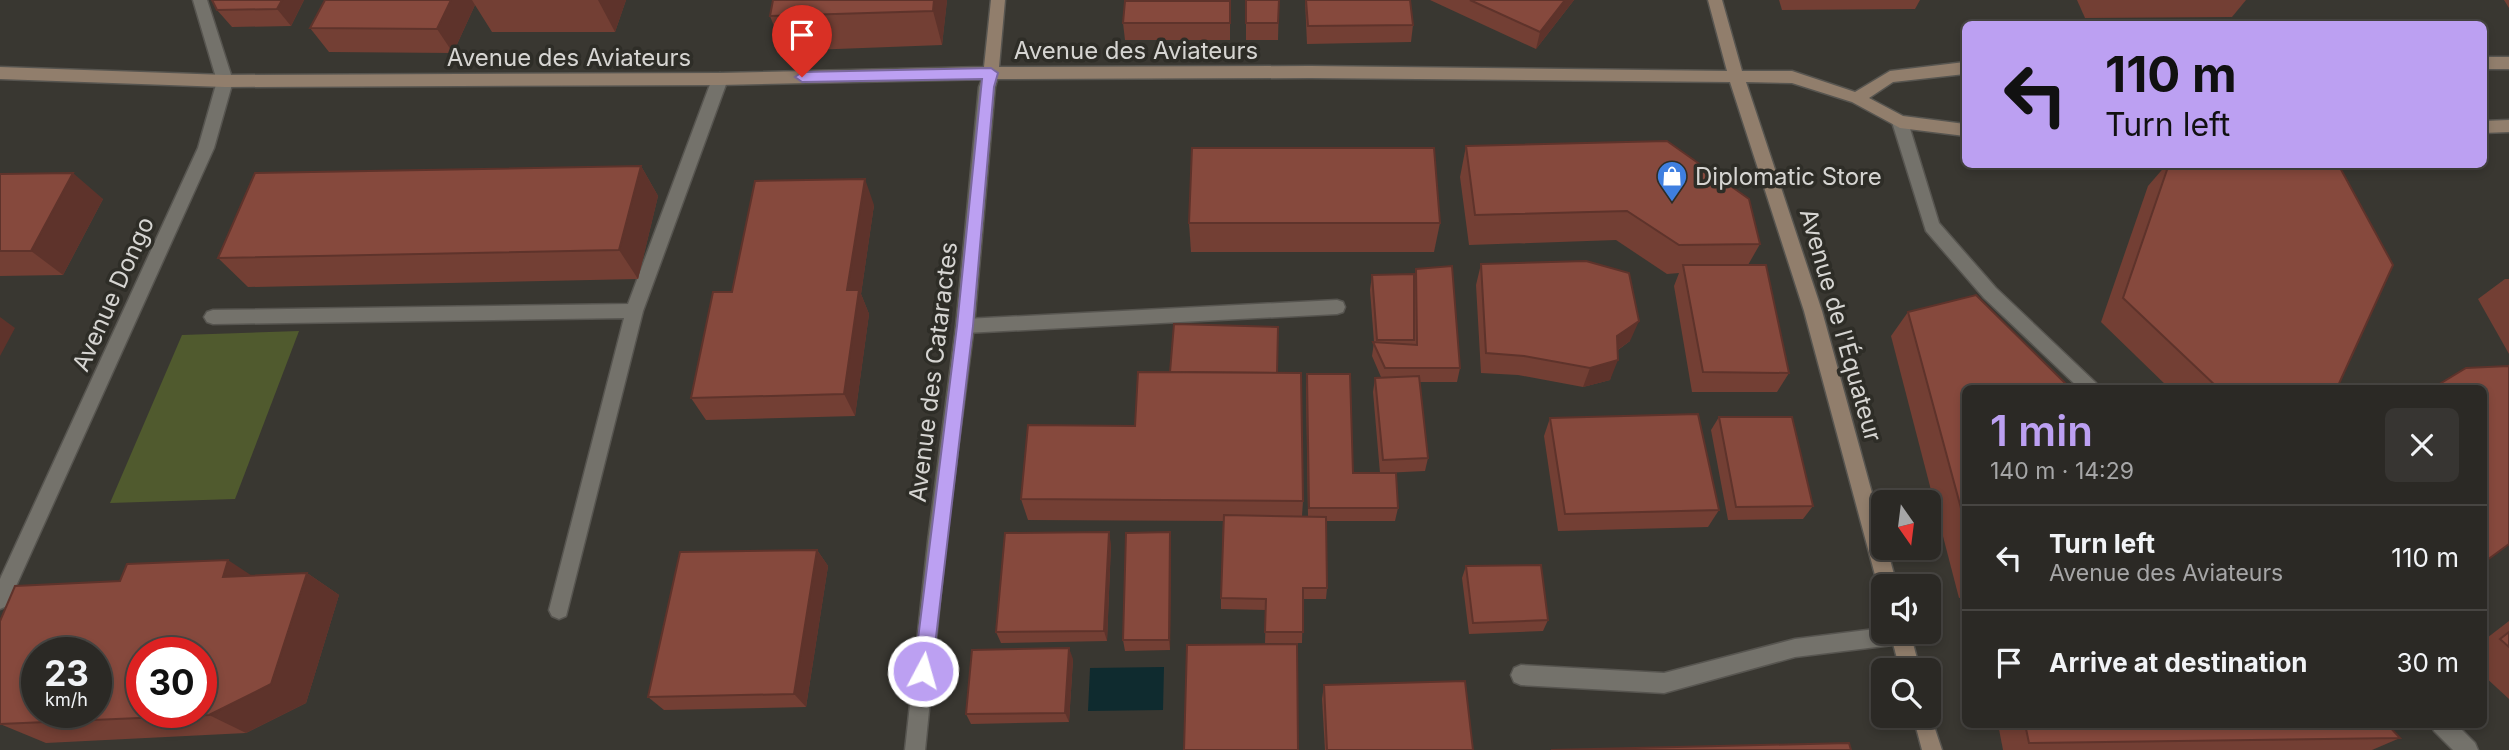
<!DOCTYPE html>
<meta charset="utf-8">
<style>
:root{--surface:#2b2925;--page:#373532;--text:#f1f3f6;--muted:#a6a6a7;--line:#474542;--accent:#bca0f2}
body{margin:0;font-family:Inter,sans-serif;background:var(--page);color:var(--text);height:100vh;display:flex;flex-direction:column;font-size:26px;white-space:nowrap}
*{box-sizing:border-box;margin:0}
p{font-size:23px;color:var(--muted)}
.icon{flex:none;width:38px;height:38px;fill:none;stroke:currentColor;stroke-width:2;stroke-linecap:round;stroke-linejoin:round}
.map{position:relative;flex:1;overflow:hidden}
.panel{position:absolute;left:1962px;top:385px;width:525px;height:343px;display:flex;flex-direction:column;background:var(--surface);border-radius:10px;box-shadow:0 4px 10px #0003,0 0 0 2px var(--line)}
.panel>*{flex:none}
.top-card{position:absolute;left:1962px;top:21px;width:525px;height:147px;border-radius:10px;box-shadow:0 4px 10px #0003,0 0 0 2px var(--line);background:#bca0f2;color:#111;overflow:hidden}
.needle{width:46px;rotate:166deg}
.fabs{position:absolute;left:1871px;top:490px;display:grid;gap:14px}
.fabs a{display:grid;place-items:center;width:70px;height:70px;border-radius:10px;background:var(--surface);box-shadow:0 4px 10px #0003,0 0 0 2px var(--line);font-size:35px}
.speed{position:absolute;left:21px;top:637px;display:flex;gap:14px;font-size:35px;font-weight:700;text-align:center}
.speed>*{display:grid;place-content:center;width:91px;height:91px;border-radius:50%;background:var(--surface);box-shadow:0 4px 10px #0003,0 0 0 2px var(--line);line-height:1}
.speed small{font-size:18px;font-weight:400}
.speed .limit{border:10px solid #d22;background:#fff;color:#111}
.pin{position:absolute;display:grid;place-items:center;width:60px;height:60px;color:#fff;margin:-72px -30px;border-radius:50% 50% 50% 0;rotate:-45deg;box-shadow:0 0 7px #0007}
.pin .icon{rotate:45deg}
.me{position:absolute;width:77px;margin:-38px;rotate:6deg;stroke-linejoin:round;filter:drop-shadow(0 0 5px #0008)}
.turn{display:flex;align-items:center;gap:24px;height:147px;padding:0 28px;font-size:32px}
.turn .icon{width:91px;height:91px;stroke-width:2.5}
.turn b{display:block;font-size:49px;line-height:60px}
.round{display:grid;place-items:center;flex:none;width:74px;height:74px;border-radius:10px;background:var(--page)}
.summary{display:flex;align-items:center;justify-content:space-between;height:119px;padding:0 28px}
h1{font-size:42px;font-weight:600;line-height:52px;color:var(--accent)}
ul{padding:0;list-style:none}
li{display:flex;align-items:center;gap:21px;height:105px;padding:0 28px;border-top:2px solid var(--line)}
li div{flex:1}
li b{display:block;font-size:26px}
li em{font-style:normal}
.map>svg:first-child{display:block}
.green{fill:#505a2e}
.water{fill:#0f2b2f}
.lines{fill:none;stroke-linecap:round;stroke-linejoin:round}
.lane-casing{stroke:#575550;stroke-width:3}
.street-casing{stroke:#575550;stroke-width:3}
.secondary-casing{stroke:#575550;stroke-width:3}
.lane{fill:#74726b;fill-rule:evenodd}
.street{fill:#74726b;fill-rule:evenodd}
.secondary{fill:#917e6c;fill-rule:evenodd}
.wall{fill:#733f34}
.shaded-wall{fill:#5e332b}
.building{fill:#86493d;stroke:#5e332b;stroke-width:2;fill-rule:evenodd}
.route{fill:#bca0f2;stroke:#7a689d;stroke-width:2}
.labels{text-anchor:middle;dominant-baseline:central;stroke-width:7;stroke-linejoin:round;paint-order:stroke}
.street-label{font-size:24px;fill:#d6d5d2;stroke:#2e2d27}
.poi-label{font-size:24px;fill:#d6d5d2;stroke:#2e2d27;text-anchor:start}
</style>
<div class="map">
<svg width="2509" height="750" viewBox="0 0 2509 750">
<rect width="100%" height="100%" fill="#393731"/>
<path class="green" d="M299 331 235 499 110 503 182 335Z"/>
<path class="water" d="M1164 667 1163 710 1088 711 1090 668Z"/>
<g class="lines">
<g class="lane-casing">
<g id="lane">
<path d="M720 73 728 79 643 311 566 616 559 619 552 616 549 610 624 318 213 324 207 322 204 317 207 312 213 310 628 304 712 79Z"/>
<path d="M1337 300 1343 302 1345 307 1343 312 1337 314 965 333 959 331 956 326 959 321 965 319Z"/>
<path d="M1883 628V632H1909L1911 635 1908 642 1901 644 1795 657 1664 693 1521 685 1514 682 1511 675 1514 668 1521 665 1664 673 1795 639Z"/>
</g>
</g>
<g class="street-casing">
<g id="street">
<path d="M193 0H207L233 81 214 148 7 606 0 609V579L198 148 217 81Z"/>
<path d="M991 67 999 73 995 87 974 326 946 541 925 750H905L928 541 956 326 979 87 986 69Z"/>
<path d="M1900 116 1908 122 1939 223 1996 288 2096 383 2099 388H2079L1984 298 1926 231 1892 122Z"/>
<path d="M2431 724H2456L2475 743 2478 750H2453L2434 731Z"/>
</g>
</g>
<g class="secondary-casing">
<g id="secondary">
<path d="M991 0H1005L999 67 1310 66 1727 71 1708 0H1722L1742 71H1792L1855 92 1890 71 1965 62V74L1893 82 1869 98 1903 116 1965 124V136L1900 128 1852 102 1792 83 1746 82 1822 311 1883 533V548H1887L1897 586H1883V593L1878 586 1804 311 1730 82 1310 78 991 79 720 85 225 87 0 79V67L225 75 720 73 984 67Z"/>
<rect x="2483" y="57" width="26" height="12"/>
<path d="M2509 120V132L2483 133V121Z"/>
<path d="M1890 632H1910L1920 670H1900Z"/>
<path d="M1928 708 1942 750H1922L1913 716H1928Z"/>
</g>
</g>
<use href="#lane" class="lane"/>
<use href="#street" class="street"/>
<use href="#secondary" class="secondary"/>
</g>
<g class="wall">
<path d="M304 0 291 26 232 27 217 10Z"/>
<path d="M325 0H626L615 32H492L475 5 453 53 329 52 310 28Z"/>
<path d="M773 0H947L942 45 784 51 770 16Z"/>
<path d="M1279 0 1278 40H1246V23Z"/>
<path d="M1305 0H1410L1413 25 1411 42 1307 44Z"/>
<path d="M1430 0H1574L1536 49Z"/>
<path d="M1779 0H1920L1915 9 1782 10Z"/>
<path d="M2077 0H2246L2232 17 2085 18Z"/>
<path d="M2504 0H2509V8Z"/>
<path d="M1230 1V40H1125L1123 23Z"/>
<path d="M1466 146 1760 244 1748 265 1789 373 1777 392H1692L1674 286 1679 273 1667 274 1616 240 1469 245 1460 177Z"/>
<path d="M2167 164H2338L2337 388H2169L2101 322 2148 186Z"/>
<path d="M641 166 658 196 638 279 248 287 218 258Z"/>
<path d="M0 174 103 199 63 275 0 276Z"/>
<path d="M874 205 861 294 869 314 855 416 706 420 691 398Z"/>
<path d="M1189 223H1440L1434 252H1191Z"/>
<path d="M1481 264 1630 341 1618 350 1610 380 1583 387 1518 375 1481 373 1476 285Z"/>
<path d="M1416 269 1460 368 1457 382H1420L1428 458 1425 471 1383 473 1398 508 1395 521H1326L1327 588 1326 599H1303L1302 643H1265L1266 610 1221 609V598L1223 521 1028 520 1021 499 1135 426 1277 373 1303 501 1302 516 1308 517 1306 388 1307 374 1353 473H1380L1373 392 1375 378 1381 377 1372 356 1374 342 1370 290 1372 275 1414 280Z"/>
<path d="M2505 279H2509V354L2478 299Z"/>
<path d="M1908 312 1965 388V597L1959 598 1891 336Z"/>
<path d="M1719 417 1813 506 1803 519 1728 520 1711 430Z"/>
<path d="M1550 418 1719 510 1708 527 1558 531 1544 436Z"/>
<path d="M1111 544 1107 641 1001 643 996 632Z"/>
<path d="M1171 544 1170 650 1125 651 1123 640Z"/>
<path d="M817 550 828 566 806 707 664 710 648 697Z"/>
<path d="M1466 566 1548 620 1543 631 1469 634 1462 578Z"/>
<path d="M307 573 339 595 306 703 246 733 46 743 0 724 252 576Z"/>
<path d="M2509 621V699L2483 675V641Z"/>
<path d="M1073 659 1069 722 971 724 966 714Z"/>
<path d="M1324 685 1473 750H1325L1322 699Z"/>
<path d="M1998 724H2387L2400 738 2372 750H2003Z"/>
</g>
<g class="shaded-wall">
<path d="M282 0H304L291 26 277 9Z"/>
<path d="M451 0H472L475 5 453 53 437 29Z"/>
<path d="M598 0H626L615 32Z"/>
<path d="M934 0H947L942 45 933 11Z"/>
<path d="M1565 0H1574L1536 49 1540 32Z"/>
<path d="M641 166 658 196 638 279 619 250Z"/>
<path d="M73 173 103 199 63 275 31 251Z"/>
<path d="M865 179 874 205 861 294 869 314 855 416 844 394 847 290Z"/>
<path d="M0 317 15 328 0 356Z"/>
<path d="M1639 321 1630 341 1609 356 1617 336Z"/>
<path d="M1618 360 1610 380 1583 387 1590 368Z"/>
<path d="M1109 532 1111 544 1107 641 1104 631Z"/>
<path d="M1170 532 1171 544 1170 650 1169 640Z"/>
<path d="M817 550 828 566 806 707 794 694Z"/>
<path d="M228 560 263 583 223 577Z"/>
<path d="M307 573 339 595 306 703 246 733 209 715Z"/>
<path d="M1069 648 1073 659 1069 722 1065 713Z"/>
</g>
<g class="building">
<path d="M212 0H282L277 9 217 10Z"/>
<path d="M325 0H451L437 29 310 28Z"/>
<path d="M773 0H934L933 11 770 16Z"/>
<path d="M1246 0H1279L1278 23H1246Z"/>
<path d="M1306 0H1410L1413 25 1308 26Z"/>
<path d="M1470 0H1565L1540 32Z"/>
<path d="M1125 1H1230V23H1123Z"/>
<path d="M1667 141 1749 199 1760 244 1679 245 1627 211 1475 215 1466 146Z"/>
<path d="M1192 148H1434L1440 223H1189Z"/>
<path d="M2169 164H2338L2393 265 2337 388H2218L2123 298Z"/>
<path d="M641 166 619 250 218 258 255 173Z"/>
<path d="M73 173 31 251H0V174Z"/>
<path d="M865 179 847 290H859L844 394 691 398 713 292H732L755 181Z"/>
<path d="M1586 261 1629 273 1639 321 1617 336 1618 360 1590 368 1524 356 1486 353 1481 264Z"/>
<path d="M1683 265H1766L1789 373 1703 372Z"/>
<path d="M1452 266 1460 368H1385L1373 342 1417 345 1416 269Z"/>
<path d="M1414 274V340H1377L1372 275Z"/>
<path d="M1976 295 2070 388H1965V523L1908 312Z"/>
<path d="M1174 324 1278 327 1277 373 1170 372Z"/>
<path d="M2509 366V544L2483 563V388H2433L2466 368Z"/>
<path d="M1138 372 1301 373 1303 501 1021 499 1028 425 1135 426Z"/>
<path d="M1307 374H1350L1353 473H1396L1398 508H1309Z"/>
<path d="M1419 376 1428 458 1383 460 1375 378Z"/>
<path d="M1698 414 1719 510 1565 514 1550 418Z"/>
<path d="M1719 417H1792L1813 506 1736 507Z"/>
<path d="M1224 515 1326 517 1327 588H1303V632H1265L1266 599 1221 598Z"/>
<path d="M1109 532 1104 631 996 632 1005 533Z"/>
<path d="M1170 532 1169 640H1123L1126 533Z"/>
<path d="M817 550 794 694 648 697 680 552Z"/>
<path d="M228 560 223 577 307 573 271 684 209 715 0 724V621L15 586 120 581 127 564ZM37 653H96V712H37ZM142 653H201V712H142Z"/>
<path d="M1541 565 1548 620 1473 623 1466 566Z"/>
<path d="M2509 632V647L2500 639Z"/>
<path d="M1297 644 1298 750H1184L1187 645Z"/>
<path d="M1069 648 1065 713 966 714 972 650Z"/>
<path d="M1465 681 1473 750H1327L1324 685Z"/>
<path d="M2025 724H2387L2400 738 2029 743Z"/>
<path d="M1849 743 1851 750H1551Z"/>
</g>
<path class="route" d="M991 68 998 73 994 87 973 326 932 671 930 678 923 680 917 678 914 671 957 326 982 79 802 82 795 77 802 72Z"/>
<defs>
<g id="shop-pin" transform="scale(1.575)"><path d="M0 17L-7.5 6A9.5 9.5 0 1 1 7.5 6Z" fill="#3f7fe0" stroke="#2e2d27"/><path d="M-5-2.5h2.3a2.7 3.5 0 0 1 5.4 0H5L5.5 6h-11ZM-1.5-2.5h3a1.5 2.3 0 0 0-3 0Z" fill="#fff"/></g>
</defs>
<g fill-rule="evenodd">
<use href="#shop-pin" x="1672" y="176"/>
</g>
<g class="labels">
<g class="street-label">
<text x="1136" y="50">Avenue des Aviateurs</text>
<text x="569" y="57">Avenue des Aviateurs</text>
<text transform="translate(113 294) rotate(-66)">Avenue Dongo</text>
<text transform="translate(1841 325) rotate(74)">Avenue de l'Équateur</text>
<text transform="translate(933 372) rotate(-83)">Avenue des Cataractes</text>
</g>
<g class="poi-label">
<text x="1695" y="176">Diplomatic Store</text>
</g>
</g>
</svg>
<div class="fabs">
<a><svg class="needle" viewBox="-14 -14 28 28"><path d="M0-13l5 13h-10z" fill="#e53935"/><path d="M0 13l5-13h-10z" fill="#a6a6a7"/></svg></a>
<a><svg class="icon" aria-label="sound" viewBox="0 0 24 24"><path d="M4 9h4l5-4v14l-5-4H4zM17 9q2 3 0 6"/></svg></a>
<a><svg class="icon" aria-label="search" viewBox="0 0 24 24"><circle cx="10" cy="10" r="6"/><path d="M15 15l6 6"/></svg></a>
</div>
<div class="speed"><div>23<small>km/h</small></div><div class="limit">30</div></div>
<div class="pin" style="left:802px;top:77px;background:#d93025"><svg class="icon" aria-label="arrive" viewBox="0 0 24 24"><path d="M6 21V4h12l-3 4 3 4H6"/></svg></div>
<svg class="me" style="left:923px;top:671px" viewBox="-20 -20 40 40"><circle r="17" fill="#bca0f2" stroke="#fff" stroke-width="3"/><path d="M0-11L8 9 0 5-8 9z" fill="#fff"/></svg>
<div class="top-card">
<div class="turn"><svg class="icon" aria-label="left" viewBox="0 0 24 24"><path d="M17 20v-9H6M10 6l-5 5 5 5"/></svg><div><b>110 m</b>Turn left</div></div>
</div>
<section class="panel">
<div class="summary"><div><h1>1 min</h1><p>140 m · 14:29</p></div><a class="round"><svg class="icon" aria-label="close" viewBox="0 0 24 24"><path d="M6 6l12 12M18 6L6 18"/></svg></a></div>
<ul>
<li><svg class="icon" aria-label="left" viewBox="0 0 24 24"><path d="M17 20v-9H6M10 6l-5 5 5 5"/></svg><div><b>Turn left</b><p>Avenue des Aviateurs</p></div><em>110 m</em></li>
<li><svg class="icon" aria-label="arrive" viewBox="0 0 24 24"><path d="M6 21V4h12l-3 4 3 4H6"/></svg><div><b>Arrive at destination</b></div><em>30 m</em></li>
</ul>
</section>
</div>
